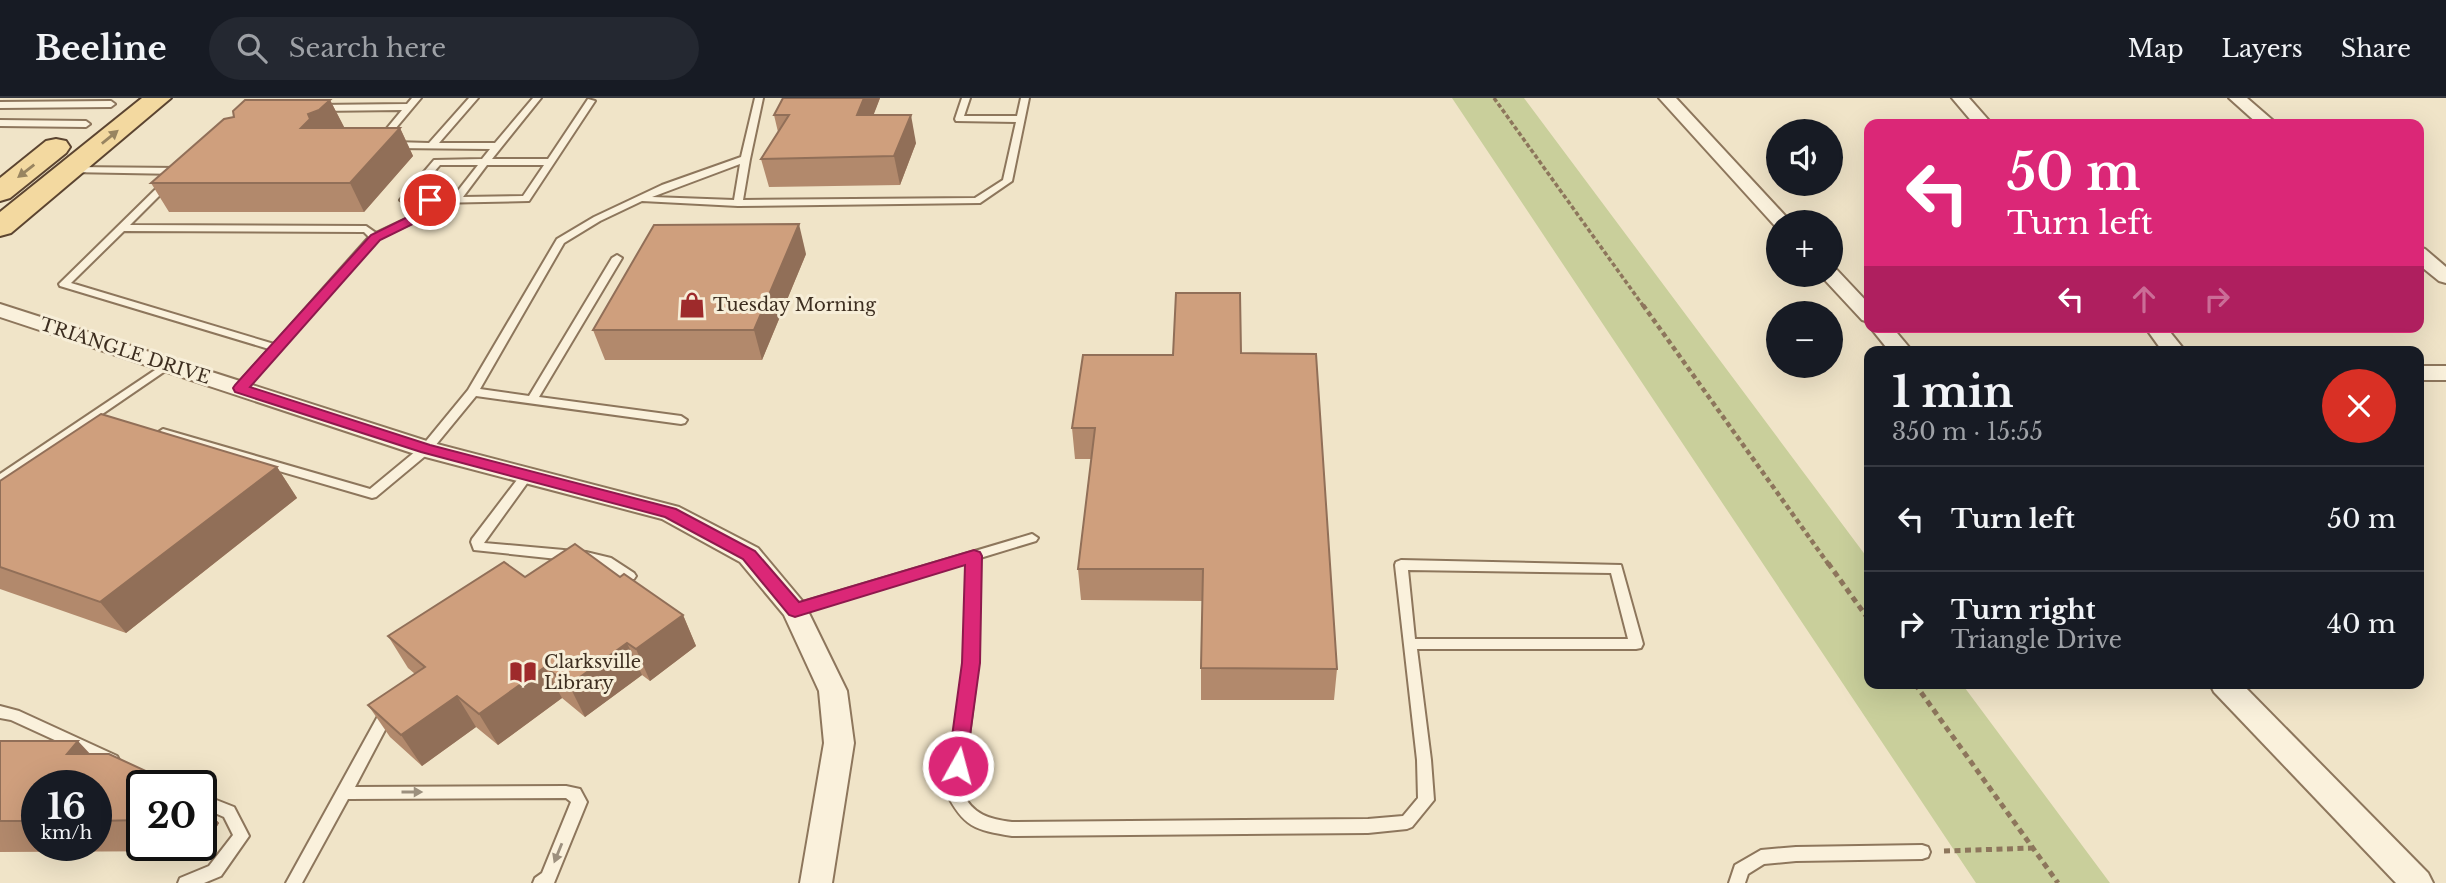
<!DOCTYPE html>
<meta charset="utf-8">
<style>
:root{--surface:#171b24;--page:#242831;--text:#f1f3f6;--muted:#9ea1a6;--line:#363941}
body{margin:0;font-family:"Libre Baskerville",serif;background:var(--page);color:var(--text);height:100vh;display:flex;flex-direction:column;font-size:26px;white-space:nowrap}
*{box-sizing:border-box;margin:0}
p{font-size:23px;color:var(--muted)}
.icon{flex:none;width:38px;height:38px;fill:none;stroke:currentColor;stroke-width:2;stroke-linecap:round;stroke-linejoin:round}
.map{position:relative;flex:1;overflow:hidden}
.side{position:absolute;left:1864px;top:248px;width:560px;height:343px;display:flex;flex-direction:column;background:var(--surface);border-radius:14px;box-shadow:0 7px 28px #0002}
.side>*{flex:none}
.banner{position:absolute;left:1864px;top:21px;width:560px;height:214px;border-radius:14px;box-shadow:0 7px 28px #0002;background:#db2777;color:#fff;overflow:hidden}
.fabs{position:absolute;left:1766px;top:21px;display:grid;gap:14px}
.fabs a{display:grid;place-items:center;width:77px;height:77px;border-radius:50%;background:var(--surface);box-shadow:0 7px 28px #0002;font-size:35px}
.speed{position:absolute;left:21px;top:672px;display:flex;gap:14px;font-size:35px;font-weight:700;text-align:center}
.speed>*{display:grid;place-content:center;width:91px;height:91px;border-radius:50%;background:var(--surface);box-shadow:0 7px 28px #0002;line-height:1}
.speed small{font-size:18px;font-weight:400}
.speed .limit{border:4px solid #111;border-radius:10px;background:#fff;color:#111}
.pin{position:absolute;display:grid;place-items:center;width:60px;height:60px;color:#fff;margin:-30px;border:4px solid #fff;border-radius:50%;box-shadow:0 2px 7px #0007}
.me{position:absolute;width:77px;margin:-38px;rotate:7deg;stroke-linejoin:round;filter:drop-shadow(0 0 5px #0008)}
.turn{display:flex;align-items:center;gap:24px;height:147px;padding:0 28px;font-size:32px}
.turn .icon{width:91px;height:91px;stroke-width:2.5}
.turn b{display:block;font-size:49px;line-height:60px}
.lanes{display:flex;align-items:center;height:66px;padding:0 28px;background:#0003;justify-content:center;gap:35px;direction:ltr}
.lanes .off{opacity:.35}
.round{display:grid;place-items:center;flex:none;width:74px;height:74px;border-radius:37px;background:var(--page)}
.head{display:flex;align-items:center;justify-content:space-between;height:119px;padding:0 28px}
h1{font-size:42px;font-weight:700;line-height:52px}
ul{padding:0;list-style:none}
li{display:flex;align-items:center;gap:21px;height:105px;padding:0 28px;border-top:2px solid var(--line)}
li div{flex:1}
li b{display:block;font-size:26px}
li em{font-style:normal}
header{display:flex;align-items:center;gap:42px;box-sizing:border-box;height:98px;padding:0 35px;background:var(--surface);border-bottom:2px solid var(--line)}
header strong{font-size:33px}
nav{display:flex;gap:38px;margin-inline-start:auto;font-size:24px}
.search{width:490px;height:63px;background:var(--page);display:flex;align-items:center;gap:18px;box-sizing:border-box;padding:0 24px;border-radius:38px;color:var(--muted);font-size:26px}
.map>svg:first-child{display:block}
.green{fill:#c9cf9b}
.lines{fill:none;stroke-linecap:round;stroke-linejoin:round}
.service-casing{stroke:#8d765c;stroke-width:4}
.minor-casing{stroke:#8d765c;stroke-width:4}
.primary-casing{stroke:#5b4430;stroke-width:4}
.path-far2{stroke:#8d765c;stroke-width:3.5;stroke-dasharray:4.5 2.5;stroke-linecap:butt}
.path-far1{stroke:#8d765c;stroke-width:4.5;stroke-dasharray:5 3.5;stroke-linecap:butt}
.path{stroke:#8d765c;stroke-width:5;stroke-dasharray:6 4.5;stroke-linecap:butt}
.service{fill:#faf1dc;fill-rule:evenodd}
.minor{fill:#faf1dc;fill-rule:evenodd}
.primary{fill:#f3d9a0;fill-rule:evenodd}
.wall{fill:#b2896c;fill-rule:evenodd}
.shaded-wall{fill:#916f58}
.building{fill:#cf9f7d;stroke:#916f58;stroke-width:2}
.oneway{fill:#988460}
.oneway2{fill:#9c907e}
.route{fill:#db2777;stroke:#8e194d;stroke-width:2}
.labels{text-anchor:middle;dominant-baseline:central;stroke-width:6;stroke-linejoin:round;paint-order:stroke}
.poi-label{font-size:18px;fill:#3d2e20;stroke:#f7eed8;text-anchor:start}
.street-label{font-size:18px;fill:#3d2e20;stroke:#f7eed8}
</style>
<header>
<strong>Beeline</strong>
<div class="search"><svg class="icon" aria-label="search" viewBox="0 0 24 24"><circle cx="10" cy="10" r="6"/><path d="M15 15l6 6"/></svg>Search here</div>
<nav><a>Map</a><a>Layers</a><a>Share</a></nav>
</header>
<div class="map">
<svg width="2446" height="785" viewBox="0 0 2446 785">
<rect width="100%" height="100%" fill="#f0e4c8"/>
<path class="green" d="M1452 0H1524L1869 462V586H1962L2110 785H1976Z"/>
<g class="lines">
<g class="service-casing">
<g id="service">
<path d="M412 0H421L385 43 382 44 378 41 402 12 317 13 313 10 317 7 407 6Z"/>
<path d="M469 0H478L439 45H495L533 0H541L492 61H548L588 1 595 3 529 103 433 105 418 122 378 141 244 292 240 294 234 290 269 251 60 188 59 186 164 83 167 82 172 85 130 127 366 128 376 135 412 118 423 105H405L400 102 434 62 482 61 490 51 394 50 390 47 394 44 429 45ZM440 67H478L453 99H412ZM487 67H544L523 98 463 99ZM124 133 364 134 369 139 274 246 71 185Z"/>
<path d="M755 0H763L750 61 743 102 975 100 1003 82 1016 24 956 23 955 21 962 0H970L964 18H1017L1021 0H1029L1012 83 980 105 738 108 642 103 600 123 564 145 480 291 529 298 612 160 617 157 622 160 539 299 681 318 687 322 685 325 681 326 476 298 430 354 376 399 372 400 159 338 157 335 163 331 370 391 422 348 468 292 557 141 594 119 662 87 741 59ZM740 66 734 102 652 99Z"/>
<path d="M0 4 111 3 115 6 111 9 0 10Z"/>
<path d="M0 22 86 23 90 26 86 29 0 28Z"/>
<path d="M71 69 179 70 184 73 179 76 68 74 66 72Z"/>
<path d="M167 264 173 267 171 269 0 386V376Z"/>
<path d="M527 373 533 377 484 445 586 454 611 460 634 475 636 478 634 481H624L602 467 586 464 474 452 471 444 472 441 523 374Z"/>
<path d="M1032 436 1038 440 1036 443 980 460 978 565 962 694C973 717 989 721 1012 724L1368 721 1403 718 1418 700 1417 662 1395 467 1396 464 1401 462 1621 467 1643 546 1641 550 1636 551H1417L1431 662 1434 702 1412 729 1407 731 1368 735 1012 738C975 732 963 729 946 694L964 565 967 464 795 517 790 516 788 512 790 508ZM1408 472 1611 475 1628 541H1415Z"/>
<path d="M388 607 393 609 395 613 355 689 566 688 580 691 587 704 554 785H533L535 780 542 775 571 704 566 700 348 701 302 785H286L383 609Z"/>
<path d="M0 608 19 613 117 658 119 662 117 666 112 668 107 666 11 622 0 620Z"/>
<path d="M201 696 234 709 249 738 221 778 204 785H178L180 780 209 768 233 737 224 719 201 709Z"/>
<path d="M1922 747 1928 749 1930 754 1928 759 1922 761 1796 763 1764 766 1748 776 1745 785H1729L1735 767 1761 752 1796 749Z"/>
</g>
</g>
<g class="minor-casing">
<g id="minor">
<path d="M1659 0H1676L1791 124H1778V129L1775 128Z"/>
<path d="M1952 0H1969L1992 26H1974Z"/>
<path d="M2229 0H2247L2277 26H2258Z"/>
<path d="M2418 149 2425 151 2446 169V185L2439 183 2418 166Z"/>
<path d="M1830 170 1837 172 1869 206V224L1862 222 1823 180 1820 177H1830Z"/>
<path d="M0 206 433 345 679 409 758 450 804 505 847 593 854 645 832 785H800L824 645 819 593 784 517 740 464 662 421 418 357 0 219Z"/>
<path d="M1870 229H1892L1913 254H1890Z"/>
<path d="M2145 229H2166L2186 254H2163Z"/>
<rect x="2418" y="268" width="28" height="14"/>
<path d="M2210 586H2242L2428 775 2433 785H2396L2214 594Z"/>
</g>
</g>
<g class="primary-casing">
<g id="primary">
<path d="M142 0H171L11 135 0 138V114Z"/>
<path d="M56 41 66 43 70 49 66 55 10 100 0 103V80L46 43Z"/>
</g>
</g>
<path class="path-far2" d="M1494 0 1644 209"/>
<path class="path-far1" d="M1643 207 1829 467"/>
<g class="path">
<path d="M1828 465 1869 522"/>
<path d="M1915 586 2058 785"/>
<path d="M1944 753 2033 750"/>
</g>
<use href="#service" class="service"/>
<use href="#minor" class="minor"/>
<use href="#primary" class="primary"/>
</g>
<g class="wall">
<path d="M783 0H880L873 17 916 45 900 87 769 89 761 61 778 34 774 17Z"/>
<path d="M330 2 344 29 400 30 413 58 364 114H169L151 85 234 19Z"/>
<path d="M806 156 762 262H605L593 232Z"/>
<path d="M1241 255 1337 571 1334 602H1201V570L1203 503 1081 502 1078 471 1091 361H1075L1072 330 1173 257Z"/>
<path d="M277 369 297 400 126 535 0 491V383Z"/>
<path d="M525 479H620L683 517 696 548 650 583 642 577 585 619 562 600 498 647 476 629 422 668 390 639 368 607 415 576 408 570 388 538Z"/>
<path d="M0 643 90 656 142 688V747H201V705L219 725 202 753 0 754ZM37 688H96V747H37Z"/>
</g>
<g class="shaded-wall">
<path d="M864 0H880L863 45 857 17Z"/>
<path d="M330 2 344 29 301 30 308 16Z"/>
<path d="M911 17 916 45 900 87 894 58Z"/>
<path d="M400 30 413 58 364 114 350 85Z"/>
<path d="M799 126 806 156 762 262 754 232Z"/>
<path d="M277 369 297 400 126 535 100 504Z"/>
<path d="M683 517 696 548 650 583 636 551Z"/>
<path d="M627 545 642 577 585 619 569 587Z"/>
<path d="M545 569 562 600 498 647 479 616Z"/>
<path d="M457 598 476 629 422 668 401 637Z"/>
<path d="M78 643 107 674 67 656Z"/>
<path d="M201 705 219 725 202 753 197 747H201Z"/>
</g>
<g class="building">
<path d="M783 0H864L857 17H911L894 58 761 61 789 17H774Z"/>
<path d="M245 2H330L319 12 308 16 310 21 301 30H400L350 85H151L224 21 234 19 233 13Z"/>
<path d="M799 126 754 232H593L654 127Z"/>
<path d="M1176 195H1240L1241 255 1316 256 1337 571 1201 570 1203 471H1078L1095 330H1072L1083 257H1173Z"/>
<path d="M101 316 277 369 100 504 0 469V383Z"/>
<path d="M575 446 620 479 624 476 683 517 636 551 627 545 569 587 545 569 479 616 457 598 401 637 368 607 425 569 388 538 504 464 525 479Z"/>
<path d="M0 643H78L67 656H109L178 688H142V722L96 723V688H37V723H0Z"/>
</g>
<defs><path id="oneway-solid" d="M-6-.8H1V-3.2L6.5 0L1 3.2V.8H-6Z" transform="scale(1.75)"/></defs>
<g class="oneway">
<use href="#oneway-solid" transform="translate(110 39) rotate(-39)"/>
<use href="#oneway-solid" transform="translate(26 73) rotate(142)"/>
</g>
<g class="oneway2">
<use href="#oneway-solid" transform="translate(412 694)"/>
<use href="#oneway-solid" transform="translate(558 755) rotate(112)"/>
</g>
<path class="route" d="M430 98 436 102 419 123 380 142 250 289 430 347 676 411 755 453 799 504 974 452 980 454 982 458 980 565 965 674 958 676 951 674 948 668 962 565 965 467 795 519 789 517 743 461 665 419 421 354 235 294 233 290 235 287 371 137 410 118 426 99Z"/>
<defs>
<g id="shop-bare" transform="scale(2.1)"><path d="M-5-2.5h2.3a2.7 3.5 0 0 1 5.4 0H5L5.5 6h-11ZM-1.5-2.5h3a1.5 2.3 0 0 0-3 0Z" fill="#9e2a2b" stroke="#f7eed8" stroke-width="2.5" paint-order="stroke"/></g>
<g id="library-bare" transform="scale(2.1)"><path d="M-6-4Q-3-5.5-.7-3.5V5Q-3 3-6 4ZM6-4Q3-5.5 .7-3.5V5Q3 3 6 4Z" fill="#9e2a2b" stroke="#f7eed8" stroke-width="2.5" paint-order="stroke"/></g>
</defs>
<g fill-rule="evenodd">
<use href="#shop-bare" x="692" y="207"/>
<use href="#library-bare" x="523" y="574"/>
</g>
<g class="labels">
<g class="poi-label">
<text x="713" y="207">Tuesday Morning</text>
<text x="544" y="564">Clarksville<tspan x="544" dy="21">Library</tspan></text>
</g>
<g class="street-label">
<text transform="translate(125 253) rotate(18)">TRIANGLE DRIVE</text>
</g>
</g>
</svg>
<div class="fabs">
<a><svg class="icon" aria-label="sound" viewBox="0 0 24 24"><path d="M4 9h4l5-4v14l-5-4H4zM17 9q2 3 0 6"/></svg></a>
<a>+</a>
<a>−</a>
</div>
<div class="speed"><div>16<small>km/h</small></div><div class="limit">20</div></div>
<div class="pin" style="left:430px;top:102px;background:#d93025"><svg class="icon" aria-label="arrive" viewBox="0 0 24 24"><path d="M6 21V4h12l-3 4 3 4H6"/></svg></div>
<svg class="me" style="left:958px;top:668px" viewBox="-20 -20 40 40"><circle r="17" fill="#db2777" stroke="#fff" stroke-width="3"/><path d="M0-11L8 9 0 5-8 9z" fill="#fff"/></svg>
<div class="banner">
<div class="turn"><svg class="icon" aria-label="left" viewBox="0 0 24 24"><path d="M17 20v-9H6M10 6l-5 5 5 5"/></svg><div><b>50 m</b>Turn left</div></div>
<div class="lanes"><svg class="icon" aria-label="left" viewBox="0 0 24 24"><path d="M17 20v-9H6M10 6l-5 5 5 5"/></svg><svg class="icon off" aria-label="ahead" viewBox="0 0 24 24"><path d="M12 20V5M6 11l6-6 6 6"/></svg><svg class="icon off" aria-label="right" viewBox="0 0 24 24"><path d="M7 20v-9h11M14 6l5 5-5 5"/></svg></div>
</div>
<section class="side">
<div class="head"><div><h1>1 min</h1><p>350 m · 15:55</p></div><a class="round" style="background:#d93025;color:#fff"><svg class="icon" aria-label="close" viewBox="0 0 24 24"><path d="M6 6l12 12M18 6L6 18"/></svg></a></div>
<ul>
<li><svg class="icon" aria-label="left" viewBox="0 0 24 24"><path d="M17 20v-9H6M10 6l-5 5 5 5"/></svg><div><b>Turn left</b></div><em>50 m</em></li>
<li><svg class="icon" aria-label="right" viewBox="0 0 24 24"><path d="M7 20v-9h11M14 6l5 5-5 5"/></svg><div><b>Turn right</b><p>Triangle Drive</p></div><em>40 m</em></li>
</ul>
</section>
</div>
